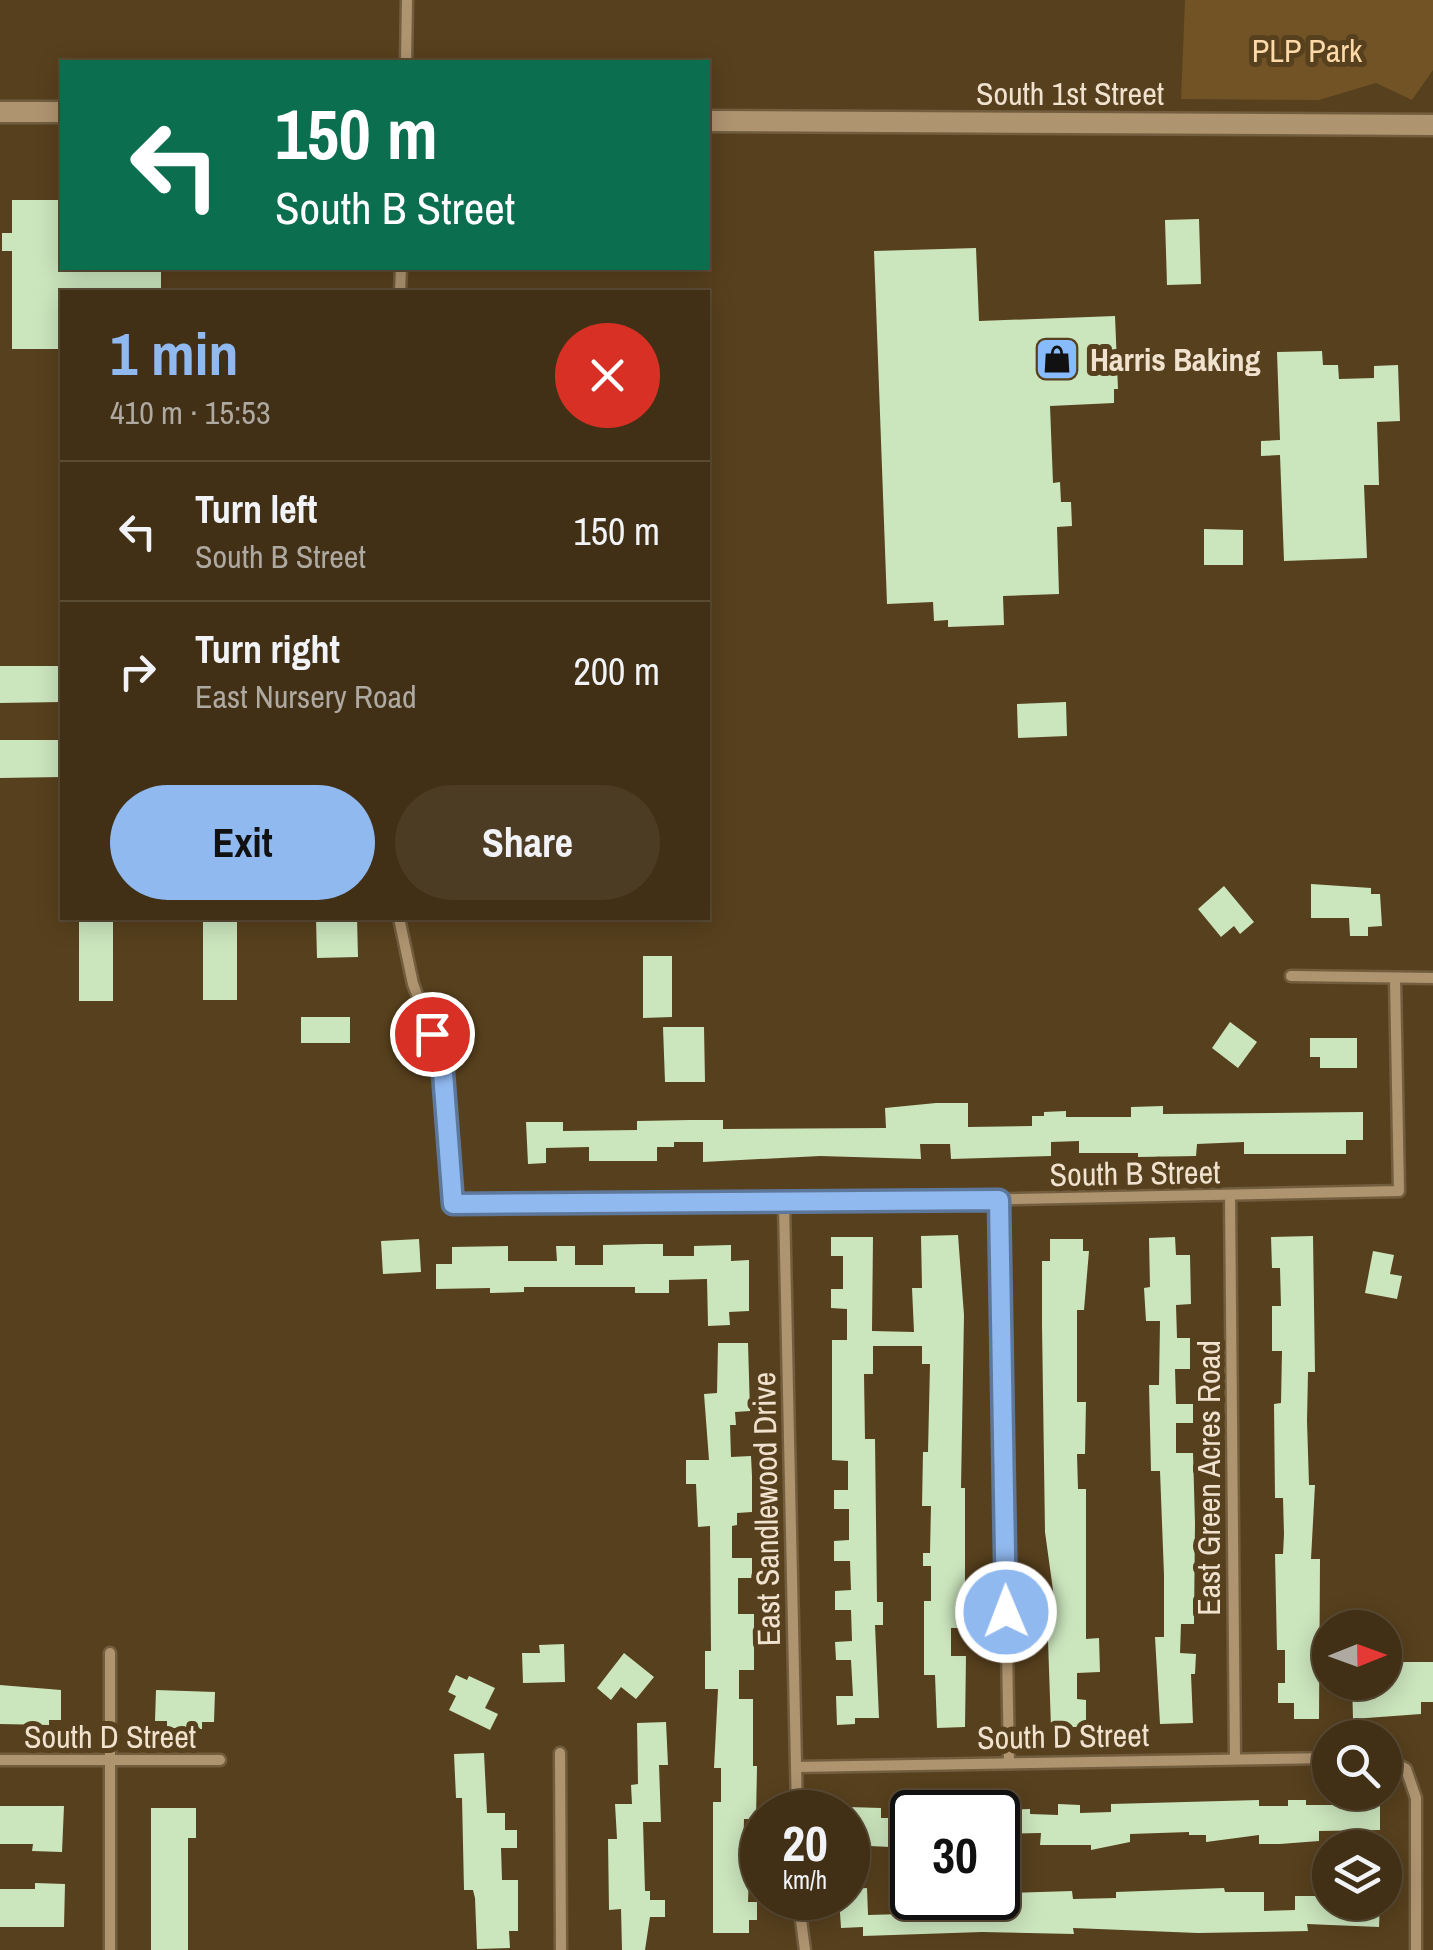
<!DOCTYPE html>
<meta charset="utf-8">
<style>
:root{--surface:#413016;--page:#4c3c23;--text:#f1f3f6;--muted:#aea9a1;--line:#5a4b35;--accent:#90b9f0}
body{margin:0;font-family:"Archivo Narrow",sans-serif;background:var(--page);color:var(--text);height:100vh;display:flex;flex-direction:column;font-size:38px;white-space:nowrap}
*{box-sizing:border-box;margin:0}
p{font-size:32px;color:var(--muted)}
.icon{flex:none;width:55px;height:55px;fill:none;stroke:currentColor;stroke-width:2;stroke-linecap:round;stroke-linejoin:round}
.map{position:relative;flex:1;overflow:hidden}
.side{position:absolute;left:60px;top:290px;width:650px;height:630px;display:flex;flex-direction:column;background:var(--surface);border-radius:0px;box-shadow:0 5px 25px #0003,0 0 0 2px var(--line)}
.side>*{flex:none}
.hud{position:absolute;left:60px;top:60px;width:650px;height:210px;border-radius:0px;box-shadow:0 5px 25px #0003,0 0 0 2px var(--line);background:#0b6e4f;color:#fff;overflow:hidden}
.needle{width:65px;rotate:89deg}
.controls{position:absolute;left:1312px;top:1610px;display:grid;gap:20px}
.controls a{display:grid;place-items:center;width:90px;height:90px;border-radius:50%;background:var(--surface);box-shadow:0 5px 25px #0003,0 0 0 2px var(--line);font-size:50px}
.speed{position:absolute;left:740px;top:1790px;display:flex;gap:20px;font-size:50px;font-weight:700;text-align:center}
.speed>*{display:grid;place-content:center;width:130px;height:130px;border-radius:50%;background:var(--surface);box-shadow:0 5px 25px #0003,0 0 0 2px var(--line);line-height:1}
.speed small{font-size:25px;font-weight:400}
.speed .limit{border:5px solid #111;border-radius:15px;background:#fff;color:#111}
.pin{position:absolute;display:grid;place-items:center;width:85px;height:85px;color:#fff;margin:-42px;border:5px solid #fff;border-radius:50%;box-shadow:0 2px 10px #0007}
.me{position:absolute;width:110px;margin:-55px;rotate:359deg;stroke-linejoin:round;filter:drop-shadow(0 0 8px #0008)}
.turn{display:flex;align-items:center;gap:35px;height:210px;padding:0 50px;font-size:45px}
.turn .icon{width:130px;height:130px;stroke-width:2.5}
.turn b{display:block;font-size:70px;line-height:85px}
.round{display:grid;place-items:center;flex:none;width:105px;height:105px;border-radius:52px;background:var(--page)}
.headline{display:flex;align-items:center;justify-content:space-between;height:170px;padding:0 50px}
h1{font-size:60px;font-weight:800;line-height:75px;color:var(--accent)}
.primary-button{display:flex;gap:20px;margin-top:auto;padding:20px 50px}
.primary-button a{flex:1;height:115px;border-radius:60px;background:var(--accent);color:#111;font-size:40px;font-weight:800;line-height:115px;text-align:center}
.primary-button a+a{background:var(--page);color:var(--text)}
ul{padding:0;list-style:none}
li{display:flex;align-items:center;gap:30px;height:140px;padding:0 50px;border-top:2px solid var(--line)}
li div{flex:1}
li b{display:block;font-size:38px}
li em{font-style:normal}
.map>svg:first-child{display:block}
.green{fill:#715326}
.building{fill:#cbe5bd}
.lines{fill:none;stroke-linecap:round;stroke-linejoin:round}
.minor-casing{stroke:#725e3f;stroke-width:15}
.secondary-casing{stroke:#725e3f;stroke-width:25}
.minor{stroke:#af9470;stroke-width:10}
.secondary{stroke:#af9470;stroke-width:20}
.route-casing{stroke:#5e789c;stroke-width:25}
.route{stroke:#90b9f0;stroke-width:18}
.labels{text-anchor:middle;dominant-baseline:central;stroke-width:10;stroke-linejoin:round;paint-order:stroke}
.park-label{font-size:32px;fill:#fdd9a8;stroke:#57401d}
.street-label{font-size:32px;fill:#f0e2cf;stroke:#57401d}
.poi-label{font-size:32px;font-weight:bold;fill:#f0e2cf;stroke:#57401d;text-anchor:start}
</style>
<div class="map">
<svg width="1433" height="1950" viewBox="0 0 1433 1950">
<rect width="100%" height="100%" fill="#57401d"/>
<path class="green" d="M1185 0H1433V70L1412 100 1376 83 1319 100 1181 99Z"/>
<g class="building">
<path d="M12 200H62V268H161V292H62V349H12V251H2V233H12Z"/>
<path d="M1199 219 1201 284 1167 285 1165 220Z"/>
<path d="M976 248 979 321 1115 316 1118 389H1114V403L1050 406 1053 483 1060 482 1061 502H1071L1072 526 1057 527 1059 594 1003 596 1004 625 948 627V620L934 621 933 602 887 604 874 251Z"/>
<path d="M1322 351 1323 365H1338L1339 379 1374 378V366L1398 365 1400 421 1377 422 1379 485H1364L1367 558 1284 561 1280 455 1261 456V441L1280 440 1277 352Z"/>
<path d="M1204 529 1243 530V565H1204Z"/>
<path d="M0 666H62V702L0 703Z"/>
<path d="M1066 702 1067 736 1018 738 1017 704Z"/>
<path d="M0 740H62V777L0 778Z"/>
<path d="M1311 884 1371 888V894H1380L1382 926 1368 927V936H1350L1349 918H1311Z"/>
<path d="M1224 886 1254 922 1240 934 1234 926 1221 937 1198 909Z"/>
<rect x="79" y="918" width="34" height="83"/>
<rect x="203" y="918" width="34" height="82"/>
<path d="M316 918H357L358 957 317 958Z"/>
<path d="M643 956H672V1017L643 1018Z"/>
<rect x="301" y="1017" width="49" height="26"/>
<path d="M1230 1022 1257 1042 1238 1068 1212 1048Z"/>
<path d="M663 1027H704L705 1082H665Z"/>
<path d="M1310 1038H1357V1068H1320V1057H1310Z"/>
<path d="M936 1103H968V1127L1032 1126V1116H1044V1112L1066 1111V1117H1131V1107L1163 1106V1114L1363 1112V1140H1346V1154H1244V1142L1197 1144 1196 1156 1138 1157V1153H1079V1141L1051 1142V1156L951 1159 950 1144H920L921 1159 820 1156 703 1162V1142H674V1147H657V1161H589V1147L546 1148V1163L528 1164 526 1122H563V1131L637 1130V1121L690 1120H723V1129L886 1128 885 1108Z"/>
<path d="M958 1235 964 1315 961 1488H965V1628H951V1656H966L965 1727 937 1728 935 1675H924V1601H931V1566H923V1553H930L931 1506H922L923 1452H928L930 1364H922V1346H873V1374H864L865 1439H875L877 1602H883V1625H875L879 1718H855V1724L837 1725 836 1696H853L851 1660H836L835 1642 852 1641 851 1610H835V1591L851 1590 850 1561H834V1541L849 1540V1509H834V1490H848V1461L832 1460V1340H847V1309L831 1308V1289H843V1256H831V1237H873L872 1331 914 1332 912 1288H922L921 1236Z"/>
<path d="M1313 1236 1315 1372H1308L1307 1421 1309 1485H1315L1311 1559H1320L1319 1719H1294V1703H1278V1683H1285V1650H1277L1275 1554H1283L1284 1534 1283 1498H1275L1274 1404 1281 1403 1282 1351H1272V1306H1281L1280 1268H1272L1271 1237Z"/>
<path d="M1175 1237 1176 1255H1190L1191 1304 1176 1305 1177 1338H1190V1369H1175L1176 1404H1193V1423H1176V1453H1193L1195 1523 1194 1624H1181L1180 1653 1196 1654 1195 1674H1191L1193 1723 1160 1724 1155 1637H1164V1575L1160 1471H1151L1149 1385H1159L1160 1321H1146L1144 1288 1150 1287 1149 1238Z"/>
<path d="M419 1239 421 1272 383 1274 381 1241Z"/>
<path d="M1050 1239H1083V1251H1089L1084 1310H1077V1402H1086L1085 1454H1077L1078 1489H1086V1639L1099 1638 1100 1672 1077 1673V1699L1086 1700V1727H1051L1047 1612H1056L1045 1532 1042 1325V1261H1050Z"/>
<path d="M645 1244H663V1256H694V1246L731 1245V1261L749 1260V1311L729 1312 730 1325 708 1326 707 1279 669 1280V1293H635V1287H524V1292L490 1293V1288L436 1289V1264H452V1247L508 1246V1261H557L556 1246H575V1265H603V1245Z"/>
<path d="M1373 1251 1394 1255 1390 1274 1402 1276 1397 1299 1365 1293Z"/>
<path d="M718 1343H748L750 1411 735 1412 736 1425H730L731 1457 751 1456 752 1476V1512L737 1513V1525L732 1526V1558H752V1578H738V1614H754V1670H739V1699H753V1766H757L756 1819H744L743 1855H756V1874H749L748 1902H757V1920H749V1933H713V1802H721V1768H714L718 1689H705V1651H711L710 1526 698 1527 696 1484H686V1460H709L704 1394 717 1393Z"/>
<path d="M564 1644 565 1682 523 1683 522 1653H540L539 1645Z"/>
<path d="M624 1653 654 1677 636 1699 621 1687 611 1700 597 1688Z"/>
<path d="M1402 1662H1433V1702H1421V1714L1353 1719 1352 1682H1385V1665Z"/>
<path d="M456 1675 467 1680 469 1676 495 1688 485 1708 498 1714 490 1730 449 1710 456 1696 448 1692Z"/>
<path d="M0 1685 61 1690V1720H49V1725L0 1724Z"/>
<path d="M156 1690 215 1692 214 1722H202V1729L167 1728V1721H155Z"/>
<path d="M666 1722 668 1765H659L661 1822H643L645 1891H650V1900H665V1917H650L645 1950H622L621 1909 609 1910 608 1839H617L615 1804H632L631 1785 638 1784 637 1723Z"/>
<path d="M484 1753 487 1813H505V1830H517V1848H501L502 1880H518V1931H509L510 1948 477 1949 475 1898 473 1890H464L462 1798H456L454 1754Z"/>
<path d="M1339 1799 1380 1805V1830L1319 1831V1841L1280 1844H1259V1835L1206 1842V1835H1189V1832L1130 1834V1842L1091 1850V1845H1040L1041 1833 998 1834V1810L1030 1809V1814L1058 1815V1804L1080 1805V1813L1111 1812V1804L1259 1800V1806H1288V1800H1306V1805H1339Z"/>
<path d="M0 1806H64L62 1852 32 1851 33 1844H0Z"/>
<path d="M848 1807 881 1808V1818H912V1848L848 1845Z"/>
<path d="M151 1808H196V1838H188V1950H151Z"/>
<path d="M35 1883 65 1884 64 1927H0V1889H35Z"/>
<path d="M867 1888 868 1915 902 1914V1898H964L965 1916 1007 1914V1893L1072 1891 1073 1899 1116 1898V1892L1224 1888 1225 1892H1264V1911L1295 1910V1896H1330V1902H1380L1379 1927 1307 1924 1308 1931 1198 1933 1073 1928 1074 1934 982 1932 863 1936V1927L841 1928 839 1898H848V1889Z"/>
</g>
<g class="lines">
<g class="minor-casing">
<g id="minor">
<path d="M406 62 407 0"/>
<path d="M400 292 401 268"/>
<path d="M399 918 413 984 442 1060 453 1205 784 1204 1399 1191 1395 978"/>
<path d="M1291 976 1433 978"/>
<path d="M1230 1196 1235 1759"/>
<path d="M999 1200 1009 1762"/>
<path d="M784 1204 797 1812"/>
<path d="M560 1753 561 1950"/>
<path d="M1385 1758 1406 1769 1416 1798V1950"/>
<path d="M0 1760H220"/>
<path d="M797 1767 1330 1758"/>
<path d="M798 1898 805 1950"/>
<path d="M110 1950V1653"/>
</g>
</g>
<g class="secondary-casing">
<g id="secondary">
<path d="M0 112H62"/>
<path d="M708 121 1433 125"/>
</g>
</g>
<use href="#minor" class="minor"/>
<use href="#secondary" class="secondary"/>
</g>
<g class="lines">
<g class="route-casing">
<path id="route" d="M432 1034 442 1060 453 1204 999 1200 1006 1612"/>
</g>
<use href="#route" class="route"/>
</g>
<defs>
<g id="shop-square" transform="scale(2.25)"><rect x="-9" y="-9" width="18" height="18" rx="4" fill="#88bbfc" stroke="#57401d"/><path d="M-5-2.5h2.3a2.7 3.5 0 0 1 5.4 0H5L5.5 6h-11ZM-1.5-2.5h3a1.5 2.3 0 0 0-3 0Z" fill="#111"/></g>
</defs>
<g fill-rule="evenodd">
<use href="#shop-square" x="1057" y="359"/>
</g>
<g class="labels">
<g class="park-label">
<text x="1307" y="50">PLP Park</text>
</g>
<g class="street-label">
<text x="1070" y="93">South 1st Street</text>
<text transform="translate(1135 1173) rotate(-1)">South B Street</text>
<text transform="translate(1208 1478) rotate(-90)">East Green Acres Road</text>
<text transform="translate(766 1509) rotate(-91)">East Sandlewood Drive</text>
<text x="110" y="1736">South D Street</text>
<text transform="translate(1063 1736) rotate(-1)">South D Street</text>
</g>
<g class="poi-label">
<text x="1090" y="359">Harris Baking</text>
</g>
</g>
</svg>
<div class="controls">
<a><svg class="needle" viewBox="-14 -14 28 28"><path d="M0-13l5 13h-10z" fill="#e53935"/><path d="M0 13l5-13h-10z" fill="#aea9a1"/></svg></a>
<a><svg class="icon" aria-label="search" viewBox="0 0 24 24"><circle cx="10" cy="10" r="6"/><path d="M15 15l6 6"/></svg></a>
<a><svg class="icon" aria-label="layers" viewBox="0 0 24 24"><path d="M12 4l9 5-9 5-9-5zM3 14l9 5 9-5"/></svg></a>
</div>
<div class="speed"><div>20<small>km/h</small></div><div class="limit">30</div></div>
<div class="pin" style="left:432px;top:1034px;background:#d93025"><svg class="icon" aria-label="arrive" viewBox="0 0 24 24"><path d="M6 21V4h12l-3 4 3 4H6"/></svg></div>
<svg class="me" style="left:1006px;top:1612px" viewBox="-20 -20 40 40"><circle r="17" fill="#90b9f0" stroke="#fff" stroke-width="3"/><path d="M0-11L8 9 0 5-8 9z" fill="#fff"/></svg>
<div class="hud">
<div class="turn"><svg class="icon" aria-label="left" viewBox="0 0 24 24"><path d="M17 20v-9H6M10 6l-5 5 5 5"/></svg><div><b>150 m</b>South B Street</div></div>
</div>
<section class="side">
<div class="headline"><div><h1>1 min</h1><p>410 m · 15:53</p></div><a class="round" style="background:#d93025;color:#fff"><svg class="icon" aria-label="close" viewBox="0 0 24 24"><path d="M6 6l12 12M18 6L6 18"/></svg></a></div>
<ul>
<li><svg class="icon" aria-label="left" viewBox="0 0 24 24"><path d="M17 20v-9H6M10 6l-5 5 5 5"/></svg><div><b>Turn left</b><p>South B Street</p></div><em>150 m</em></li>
<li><svg class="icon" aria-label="right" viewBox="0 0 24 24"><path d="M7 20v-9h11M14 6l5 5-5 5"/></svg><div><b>Turn right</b><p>East Nursery Road</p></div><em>200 m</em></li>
</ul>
<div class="primary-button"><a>Exit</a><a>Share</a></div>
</section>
</div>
